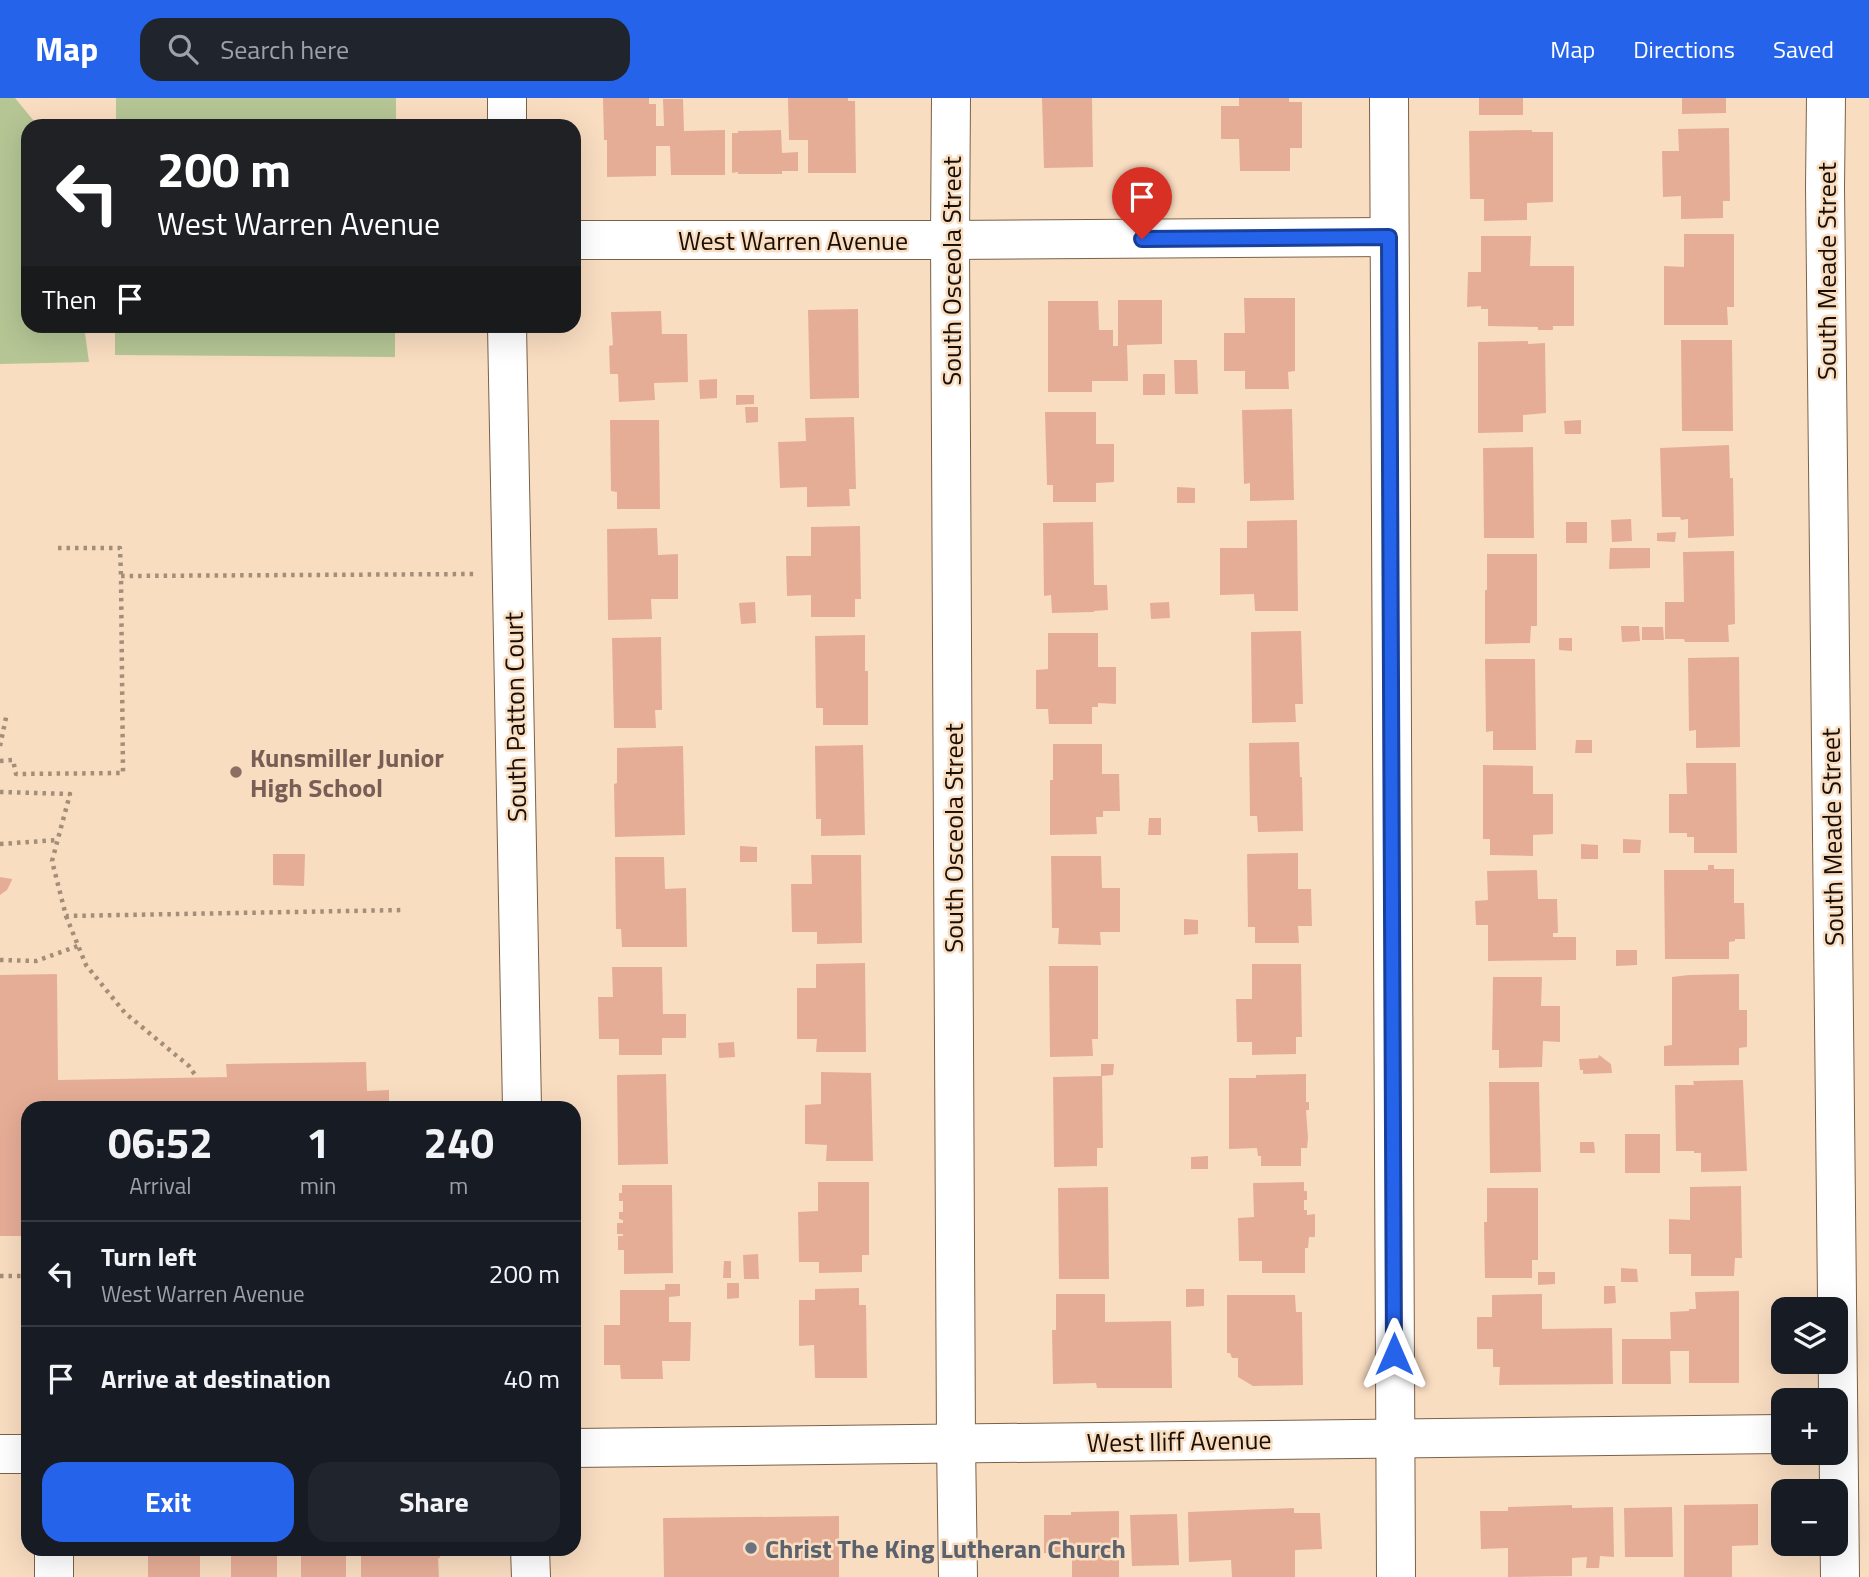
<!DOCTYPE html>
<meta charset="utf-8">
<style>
:root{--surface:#171b24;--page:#20242c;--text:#f1f3f6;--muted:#9ea1a6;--line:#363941;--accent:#2563eb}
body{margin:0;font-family:"Titillium Web",sans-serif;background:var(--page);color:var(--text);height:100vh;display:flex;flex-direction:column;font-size:26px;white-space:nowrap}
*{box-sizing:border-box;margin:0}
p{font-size:23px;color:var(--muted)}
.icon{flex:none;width:38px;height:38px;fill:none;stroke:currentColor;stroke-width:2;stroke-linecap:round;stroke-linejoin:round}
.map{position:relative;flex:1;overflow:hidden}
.sheet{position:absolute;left:21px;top:1003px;width:560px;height:455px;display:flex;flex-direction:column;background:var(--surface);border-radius:21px;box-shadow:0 7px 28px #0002}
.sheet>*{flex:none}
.guide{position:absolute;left:21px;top:21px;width:560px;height:214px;border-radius:21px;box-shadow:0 7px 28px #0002;background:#202124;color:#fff;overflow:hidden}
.buttons{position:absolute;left:1771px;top:1199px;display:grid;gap:14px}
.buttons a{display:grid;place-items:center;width:77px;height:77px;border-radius:14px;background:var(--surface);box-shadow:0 7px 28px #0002;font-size:35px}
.pin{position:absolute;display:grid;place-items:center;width:60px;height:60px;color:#fff;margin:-72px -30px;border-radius:50% 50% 50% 0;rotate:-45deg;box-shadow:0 0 7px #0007}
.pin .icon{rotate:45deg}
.me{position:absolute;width:77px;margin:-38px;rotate:0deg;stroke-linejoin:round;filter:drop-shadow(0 0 5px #0008)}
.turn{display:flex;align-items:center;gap:24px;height:147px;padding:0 21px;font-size:32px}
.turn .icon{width:91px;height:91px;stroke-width:2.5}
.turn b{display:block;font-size:49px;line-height:60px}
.then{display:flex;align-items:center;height:66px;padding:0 21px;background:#0003;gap:14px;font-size:26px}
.eta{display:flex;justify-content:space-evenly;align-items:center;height:119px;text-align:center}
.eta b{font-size:42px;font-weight:700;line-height:49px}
.action{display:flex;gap:14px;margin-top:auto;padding:14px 21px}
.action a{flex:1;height:80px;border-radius:21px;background:var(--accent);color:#fff;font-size:28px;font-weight:700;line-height:80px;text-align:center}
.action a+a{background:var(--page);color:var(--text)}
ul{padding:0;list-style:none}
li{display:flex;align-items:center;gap:21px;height:105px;padding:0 21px;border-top:2px solid var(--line)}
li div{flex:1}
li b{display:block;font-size:26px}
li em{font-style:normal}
header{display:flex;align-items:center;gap:42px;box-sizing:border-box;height:98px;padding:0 35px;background:var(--accent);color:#fff}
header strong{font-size:33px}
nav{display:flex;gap:38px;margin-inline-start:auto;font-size:24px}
.search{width:490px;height:63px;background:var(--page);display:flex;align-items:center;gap:18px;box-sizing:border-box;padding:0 24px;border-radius:21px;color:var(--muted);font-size:26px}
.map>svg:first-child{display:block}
.green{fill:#b5c594}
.building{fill:#e6ad96}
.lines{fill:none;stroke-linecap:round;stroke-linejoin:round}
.minor-casing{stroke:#7a6249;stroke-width:40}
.path{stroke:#a38e79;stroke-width:4.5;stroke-dasharray:3.5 5;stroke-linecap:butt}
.minor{stroke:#fff;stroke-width:38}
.route-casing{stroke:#184099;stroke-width:18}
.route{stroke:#2563eb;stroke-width:12}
.education-dot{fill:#8d6e63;stroke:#f9ddc1;stroke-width:2.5}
.worship-dot{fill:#6b7280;stroke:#f9ddc1;stroke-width:2.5}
.labels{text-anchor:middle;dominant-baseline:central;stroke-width:5;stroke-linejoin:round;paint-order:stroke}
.street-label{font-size:26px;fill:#180e05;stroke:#f9ddc1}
.education-label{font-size:26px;font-weight:bold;fill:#785e54;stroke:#f9ddc1;text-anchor:start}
.worship-label{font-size:26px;font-weight:bold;fill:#5b616d;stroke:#f9ddc1;text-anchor:start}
</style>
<header>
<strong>Map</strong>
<div class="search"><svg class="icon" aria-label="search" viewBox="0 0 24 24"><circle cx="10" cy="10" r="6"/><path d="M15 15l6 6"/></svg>Search here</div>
<nav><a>Map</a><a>Directions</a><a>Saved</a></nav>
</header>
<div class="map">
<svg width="1869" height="1479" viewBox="0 0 1869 1479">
<rect width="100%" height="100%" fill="#f9ddc1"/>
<g class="green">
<path d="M0 0H15L38 28H28V228H84L89 264 0 266Z"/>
<rect x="116" y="0" width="280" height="28"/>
<path d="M115 228H395V259L115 257Z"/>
</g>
<g class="building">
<path d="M603 0H649V6H656V28H664L663 1H683L684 33 725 32V77H671L670 48H656V78L607 79V42H604Z"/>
<path d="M788 0H848V3H855L856 75H808V42H789Z"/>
<path d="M1042 0H1092L1093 69 1044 70Z"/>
<path d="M1239 0H1289V4H1302V50H1290V73H1240L1239 41H1221V8H1239Z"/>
<rect x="1479" y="0" width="44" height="17"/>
<path d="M1682 0H1726V15L1682 16Z"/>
<path d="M1729 30 1730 103H1723V120L1681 121V98L1663 99 1662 53H1679L1678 31Z"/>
<path d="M781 32 782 55 798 54V73H782V76H738V74L732 75V35H738V33Z"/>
<path d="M1532 32V34H1553V104L1527 105V122L1484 123V101H1470L1469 33Z"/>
<path d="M1684 136H1734V209H1727L1728 227H1664V168L1684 169Z"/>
<path d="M1481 138H1531L1530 168H1574V228H1553V232H1538V229L1488 228V211H1481V208L1467 209 1468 174H1481Z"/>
<path d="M1244 200H1295V273L1288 274 1289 291H1245V273H1224V235H1245Z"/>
<path d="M1118 202H1162V246L1127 247 1128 283H1092V294H1048V203H1098L1099 232H1113V248H1118Z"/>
<path d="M858 211 859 300 810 301 808 212Z"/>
<path d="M661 213 662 236H687L688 284 654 285 655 302 619 304 618 276H610L609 248 613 247 611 214Z"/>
<path d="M1681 242H1732L1733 333H1682Z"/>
<path d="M1528 243V246L1545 245 1546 315 1523 317V334L1478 335V244Z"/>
<path d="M1174 262H1197L1198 296H1175Z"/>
<rect x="1143" y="276" width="22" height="21"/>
<path d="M717 281V300L700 301 699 282Z"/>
<path d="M736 297H754V306L736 307Z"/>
<path d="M745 309H758V324L746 325Z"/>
<path d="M1292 311 1294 402 1250 403V385L1244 386 1242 312Z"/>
<path d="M1045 314H1096V346H1114V384L1096 385V404H1053V387H1047Z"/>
<path d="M854 319 856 391H849L850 408 807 409V389L780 390 778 344 806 343 805 320Z"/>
<path d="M610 322H659L660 411H617V394L611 393Z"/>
<path d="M1581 322V336H1565L1564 323Z"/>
<path d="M1729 347 1730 380H1733L1734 438 1688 440V421L1681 422 1680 419H1662L1660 350Z"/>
<path d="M1533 349 1534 440H1484L1483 350Z"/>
<path d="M1177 389 1195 390V405H1177Z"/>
<path d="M1631 421 1632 443 1612 444 1611 422Z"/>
<path d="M1297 422 1298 513H1255L1254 496 1220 497V450H1247V423Z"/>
<path d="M1093 424 1094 487H1107L1108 512 1094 513V514L1052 515 1051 497 1044 498 1043 425Z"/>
<rect x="1566" y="424" width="21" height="21"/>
<path d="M860 428 861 501H855V519H811V497L787 498 786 458H811V429Z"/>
<path d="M657 430 658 457 678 456V501H651L652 521 608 522 607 431Z"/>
<path d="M1676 434 1675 444 1657 443V435Z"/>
<path d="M1610 450H1650V470L1609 471Z"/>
<path d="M1734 453 1735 526 1728 527 1729 544H1685L1684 541H1665V504H1684L1683 454Z"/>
<path d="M1487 456H1537V528H1531L1530 545 1485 546V492H1487Z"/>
<path d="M755 504 756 525 741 526 739 505Z"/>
<path d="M1169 504 1170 520 1151 521 1150 505Z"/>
<path d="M1621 528H1639L1640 543 1622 544Z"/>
<path d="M1642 529H1663L1664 542H1642Z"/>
<path d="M1301 533 1303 606H1295L1296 624 1252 625 1251 534Z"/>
<path d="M1048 535H1098V569H1116V606L1098 605V609H1092V626H1049L1048 611H1036V572L1048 571Z"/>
<path d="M865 537V573H868V627H823V610H816L815 538Z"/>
<path d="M661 539 662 612H655L656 630H614L612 540Z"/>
<path d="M1559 540H1572V553L1559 552Z"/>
<path d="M1739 559 1740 649 1696 650V632L1689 633 1688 560Z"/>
<path d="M1485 561H1535L1536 652H1493V633L1486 634Z"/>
<path d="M1576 642H1592V655H1575Z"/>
<path d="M1299 644 1300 679H1302L1303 733 1258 734 1257 718H1250L1249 645Z"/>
<path d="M1053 646H1102V676H1119L1120 713H1103V719H1096L1097 736 1050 737V682H1053Z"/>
<path d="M863 647 865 737 821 738V721H816L815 648Z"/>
<path d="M683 648 685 737 615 739 614 686 617 685V650Z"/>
<path d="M1686 665H1736L1737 755H1694V739H1687V735H1669V696H1687Z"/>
<path d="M1483 667 1533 668V696H1553V736L1533 737V758L1490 757V741H1483Z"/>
<path d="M1149 720H1161V737H1148Z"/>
<path d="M1623 741 1641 742 1640 755H1623Z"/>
<path d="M1581 746 1598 747V761H1581Z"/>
<path d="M740 748 757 749V764H740Z"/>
<path d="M1298 755V791H1311L1312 828H1298L1299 845H1255V829H1248L1247 756Z"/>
<path d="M273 756H305L304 788 273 787Z"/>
<path d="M811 757H861L862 845 817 846V834H792L791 786H812Z"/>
<path d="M1051 758H1101L1102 790H1120V834H1100L1101 847 1058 846 1059 830H1052Z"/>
<path d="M615 759H664L665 791 686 790 687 849H622L621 831H616Z"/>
<path d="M1708 767H1714V771H1734V805H1744L1745 841H1735V843L1729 844V861H1665L1664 772H1708Z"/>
<path d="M1537 772 1538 801H1557L1558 835H1553V839H1576V862L1488 863V827H1476L1475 803 1488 802 1487 773Z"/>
<path d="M0 779 12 781V782L7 792 0 797Z"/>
<path d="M1184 821 1198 822V836L1184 837Z"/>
<path d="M1616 852H1637V867L1616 868Z"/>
<path d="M865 865 866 954H816L817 941H797V890H816V866Z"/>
<path d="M1252 866H1301L1302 939H1296V956L1252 957V944H1237L1236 901H1252Z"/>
<path d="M1049 868H1098V941H1092L1093 958 1050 959Z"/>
<path d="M612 869H662L663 916H686V940H662V957H619V941H599L598 899H613Z"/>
<path d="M57 876 58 982 227 979 226 966 366 964 367 993 389 992V1010H28V1138H0V877Z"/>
<path d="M1739 876V912H1747V949L1739 950V967L1664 968V948L1672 947V879L1689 877Z"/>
<path d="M1493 879H1542L1541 908H1560V944L1543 943 1542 969 1499 970V952H1492Z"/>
<path d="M734 944 735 959 719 960 718 945Z"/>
<path d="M1599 957 1611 966 1612 975 1583 976V972H1580L1579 961 1598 960Z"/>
<path d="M1101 966H1114L1113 977 1101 978Z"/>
<path d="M821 974 871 975 873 1063H826L827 1047 805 1046V1007L821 1006Z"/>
<path d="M666 976 668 1066 618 1067 617 977Z"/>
<path d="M1306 976V1004H1309V1012H1306L1308 1040 1307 1050H1301V1068H1261V1058H1258L1257 1050 1229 1051V980H1256V977Z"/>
<path d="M1102 978 1103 1050H1097V1068L1054 1069 1053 979Z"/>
<path d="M1743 982 1747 1073 1701 1074V1055H1694V1053H1676L1675 987H1694L1693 983Z"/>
<path d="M1489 984H1539L1541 1074 1490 1075Z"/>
<rect x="1625" y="1036" width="35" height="39"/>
<path d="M1580 1044H1594L1595 1055H1580Z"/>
<path d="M1208 1058V1071H1191V1059Z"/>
<path d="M818 1084H869V1157H862V1174L819 1175V1164H799L798 1114 818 1113Z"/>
<path d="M1304 1084V1093H1307V1102H1304V1112H1307V1117L1315 1116V1139H1309L1308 1150H1305V1175H1262V1163H1239L1238 1120 1254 1119 1253 1085Z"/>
<path d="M622 1087H672L673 1175 624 1176V1152H618V1138H623V1136H617V1125H623V1122L619 1121V1114H623V1103H619V1095H622Z"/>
<path d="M1741 1088 1742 1160H1735L1734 1178H1691V1156H1669V1121L1690 1122V1089Z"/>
<path d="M1108 1089 1109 1181H1059L1058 1090Z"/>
<path d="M1487 1090H1538V1162H1532V1180H1485L1484 1124H1487Z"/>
<path d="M758 1156 759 1181H744L743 1157Z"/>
<path d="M724 1163H731V1180H723Z"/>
<path d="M1621 1170 1637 1171 1638 1184H1621Z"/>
<path d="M1538 1174H1555V1186L1538 1187Z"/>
<path d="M727 1185H739V1200L727 1201Z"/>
<path d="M665 1186H680V1198L669 1199V1224H691L690 1263H662L663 1281H621L620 1267H604V1227H620V1192H665Z"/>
<path d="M1604 1188H1615L1616 1205 1604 1206Z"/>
<path d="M859 1190V1207H866L867 1280H815L814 1247 799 1248V1202H815V1191Z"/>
<path d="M1186 1191H1204V1208L1186 1209Z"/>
<path d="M1739 1193V1285H1689V1253H1670L1671 1286H1622V1241H1671L1670 1214 1689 1213V1211H1696L1695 1194Z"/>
<path d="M1056 1196H1105V1224L1171 1223 1172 1290H1097L1096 1285 1053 1286 1052 1232H1056Z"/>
<path d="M1542 1196V1231L1612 1230 1613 1286 1499 1287 1500 1269H1493V1251H1477V1219H1492V1197Z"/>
<path d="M1227 1197H1295L1296 1214H1302L1303 1287 1253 1288 1238 1279V1260H1232L1230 1255H1227Z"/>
<path d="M1758 1406V1447L1732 1448V1479H1684V1407Z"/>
<path d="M1572 1407V1410L1613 1409 1614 1459 1600 1458 1599 1470H1586L1587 1459 1572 1460V1478L1508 1479V1450L1481 1451 1480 1413H1508V1409Z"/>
<path d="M1672 1409 1673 1459H1625L1624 1410Z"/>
<path d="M1294 1410V1415H1320L1322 1451 1295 1452V1479H1232L1231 1462 1189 1464 1188 1414Z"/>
<path d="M1119 1413V1479H1072V1455H1044V1417H1071V1414Z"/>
<path d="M1177 1416 1179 1467 1132 1468 1130 1417Z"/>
<path d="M839 1418V1479H664L663 1420Z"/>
<rect x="148" y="1451" width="52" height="28"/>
<path d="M277 1451V1479H231V1452Z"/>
<rect x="301" y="1451" width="45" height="28"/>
<path d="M361 1451H440V1460H438L439 1479H361Z"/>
</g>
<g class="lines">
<g class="minor-casing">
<g id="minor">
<path d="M951 0 950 142 956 1345 958 1479"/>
<path d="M1389 0 1396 1479"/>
<path d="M1826 0 1825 89 1840 1479"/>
<path d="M507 28V0"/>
<path d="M574 142H950L1389 139"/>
<path d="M507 228 522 1010"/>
<path d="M574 1350 1783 1336"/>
<path d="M0 1356H28"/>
<path d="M54 1451V1479"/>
<path d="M530 1451 531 1479"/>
</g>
</g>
<g class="path">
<path d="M58 450H120L121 478"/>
<path d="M0 648 7 615"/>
<path d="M0 663 13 662 16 676 123 675 121 478 476 476"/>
<path d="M0 694 70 696 52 763 66 818 404 812"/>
<path d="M0 746 58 742"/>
<path d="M66 818 86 867 125 915 189 968 197 980"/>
<path d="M0 862 36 863 78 848"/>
<path d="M0 1178H28"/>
</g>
<use href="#minor" class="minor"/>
</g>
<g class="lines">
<g class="route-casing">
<path id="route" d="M1142 141 1389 139 1394 1256"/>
</g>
<use href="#route" class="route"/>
</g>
<circle class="education-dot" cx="236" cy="674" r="7"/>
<circle class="worship-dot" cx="751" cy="1450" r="7"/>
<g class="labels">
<g class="street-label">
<text x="793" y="142">West Warren Avenue</text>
<text transform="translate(951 173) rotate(-90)">South Osceola Street</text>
<text transform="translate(1826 173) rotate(-90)">South Meade Street</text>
<text transform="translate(515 619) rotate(-91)">South Patton Court</text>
<text transform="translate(1832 739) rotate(-91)">South Meade Street</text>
<text transform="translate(953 740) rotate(-90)">South Osceola Street</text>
<text transform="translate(1179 1343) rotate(-1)">West Iliff Avenue</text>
</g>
<g class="education-label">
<text x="250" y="659">Kunsmiller Junior<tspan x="250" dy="30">High School</tspan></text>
</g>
<g class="worship-label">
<text x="765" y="1450">Christ The King Lutheran Church</text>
</g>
</g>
</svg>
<div class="buttons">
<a><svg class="icon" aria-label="layers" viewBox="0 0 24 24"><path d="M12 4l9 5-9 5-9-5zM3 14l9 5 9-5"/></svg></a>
<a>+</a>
<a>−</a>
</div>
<div class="pin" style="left:1142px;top:141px;background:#d93025"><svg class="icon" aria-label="arrive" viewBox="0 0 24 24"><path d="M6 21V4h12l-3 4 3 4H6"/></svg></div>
<svg class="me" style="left:1394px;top:1256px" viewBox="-20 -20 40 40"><path d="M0-17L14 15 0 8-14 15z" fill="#2563eb" stroke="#fff" stroke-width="4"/></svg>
<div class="guide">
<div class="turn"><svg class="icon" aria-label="left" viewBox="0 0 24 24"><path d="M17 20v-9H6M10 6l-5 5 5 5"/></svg><div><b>200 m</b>West Warren Avenue</div></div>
<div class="then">Then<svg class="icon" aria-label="arrive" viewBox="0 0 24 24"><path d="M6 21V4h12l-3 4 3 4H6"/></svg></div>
</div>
<section class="sheet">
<div class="eta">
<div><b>06:52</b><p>Arrival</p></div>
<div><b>1</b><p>min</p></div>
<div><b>240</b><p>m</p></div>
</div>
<ul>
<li><svg class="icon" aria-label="left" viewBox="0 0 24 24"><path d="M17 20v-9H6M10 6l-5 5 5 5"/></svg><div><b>Turn left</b><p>West Warren Avenue</p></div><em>200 m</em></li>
<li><svg class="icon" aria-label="arrive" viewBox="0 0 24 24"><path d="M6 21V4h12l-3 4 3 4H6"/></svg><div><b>Arrive at destination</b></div><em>40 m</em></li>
</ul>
<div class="action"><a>Exit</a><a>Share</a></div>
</section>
</div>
